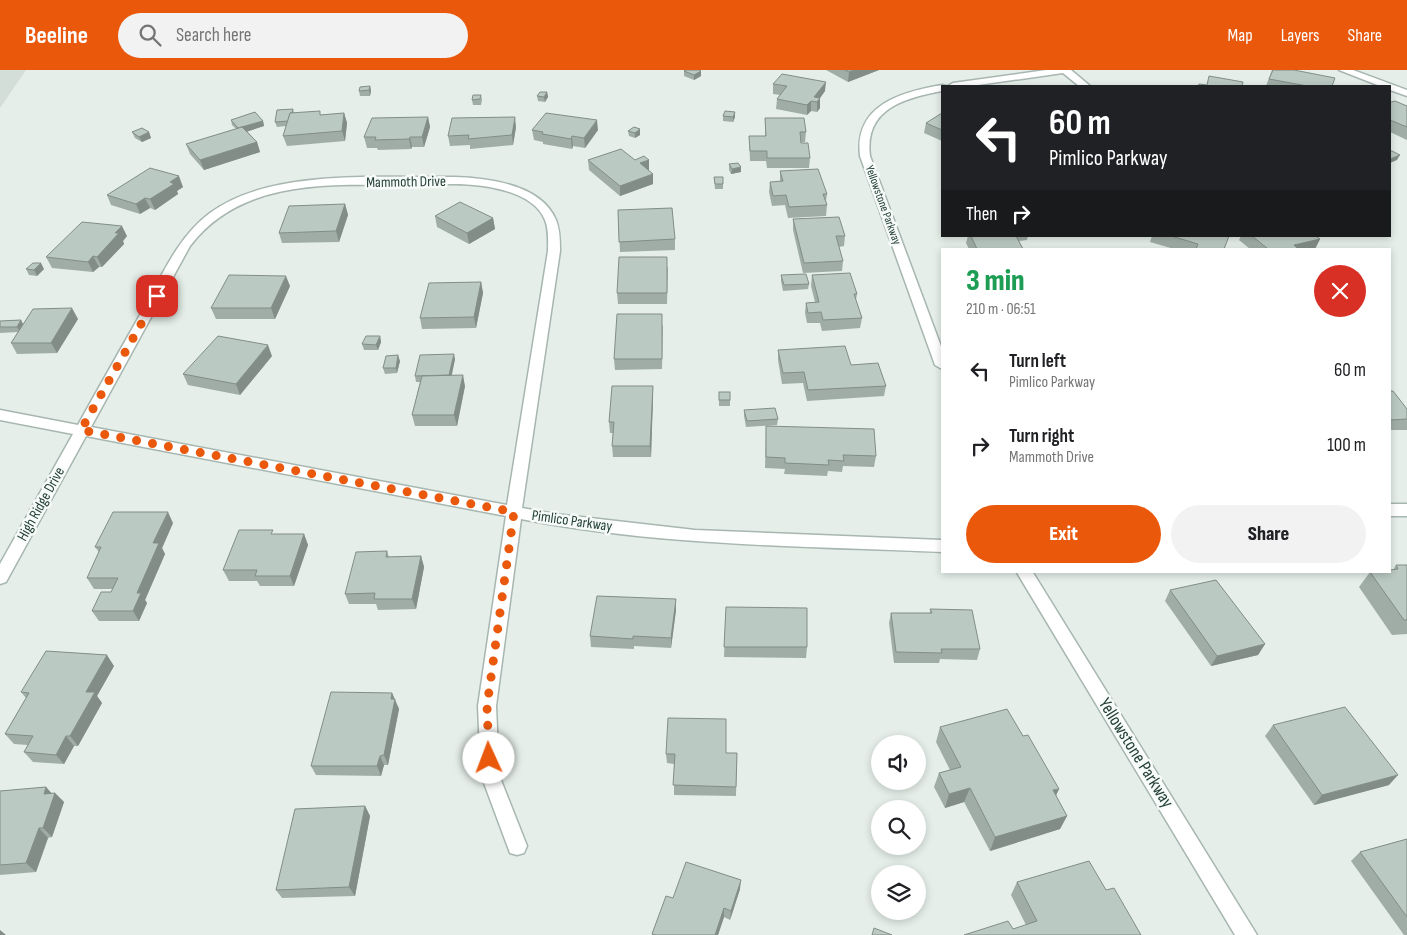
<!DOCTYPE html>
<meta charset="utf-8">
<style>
:root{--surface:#fff;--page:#f2f2f2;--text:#202124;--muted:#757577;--accent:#ea580c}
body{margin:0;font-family:"Sofia Sans Condensed",sans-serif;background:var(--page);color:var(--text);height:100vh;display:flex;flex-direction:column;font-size:19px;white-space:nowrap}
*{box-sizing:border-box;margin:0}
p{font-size:16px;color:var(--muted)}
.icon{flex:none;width:28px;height:28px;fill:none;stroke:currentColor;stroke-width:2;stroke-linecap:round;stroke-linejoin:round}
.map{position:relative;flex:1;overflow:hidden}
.details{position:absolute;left:941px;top:178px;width:450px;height:325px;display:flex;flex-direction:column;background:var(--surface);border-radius:0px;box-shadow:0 2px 8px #0003}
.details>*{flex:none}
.guide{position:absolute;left:941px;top:15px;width:450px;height:152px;border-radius:0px;box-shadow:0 2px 8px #0003;background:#202124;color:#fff;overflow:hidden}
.fabs{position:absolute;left:871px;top:665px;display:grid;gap:10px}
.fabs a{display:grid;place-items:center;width:55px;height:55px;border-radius:50%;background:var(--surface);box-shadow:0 2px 8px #0003;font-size:25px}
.pin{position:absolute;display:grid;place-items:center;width:42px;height:42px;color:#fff;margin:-21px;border-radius:10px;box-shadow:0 2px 8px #0006}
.me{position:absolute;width:55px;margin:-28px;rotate:358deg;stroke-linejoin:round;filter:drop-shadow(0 0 4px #0008)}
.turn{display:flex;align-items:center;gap:18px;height:105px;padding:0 25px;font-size:22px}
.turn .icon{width:65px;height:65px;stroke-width:2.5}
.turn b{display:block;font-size:35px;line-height:42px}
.then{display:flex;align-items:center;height:48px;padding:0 25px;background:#0003;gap:10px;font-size:19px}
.round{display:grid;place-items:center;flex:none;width:52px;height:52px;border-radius:26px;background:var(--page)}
.overview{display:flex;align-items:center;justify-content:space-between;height:85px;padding:0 25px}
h1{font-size:30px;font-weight:800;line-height:38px;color:#1e9e55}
.button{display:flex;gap:10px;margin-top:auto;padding:10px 25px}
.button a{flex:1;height:58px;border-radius:30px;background:var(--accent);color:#fff;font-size:20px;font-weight:800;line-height:58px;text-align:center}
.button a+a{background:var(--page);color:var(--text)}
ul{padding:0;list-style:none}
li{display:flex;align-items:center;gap:15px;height:75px;padding:0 25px}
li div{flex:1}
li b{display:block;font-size:19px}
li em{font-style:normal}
header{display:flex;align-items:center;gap:30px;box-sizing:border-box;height:70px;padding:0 25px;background:var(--accent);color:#fff}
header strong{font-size:24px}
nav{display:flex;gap:28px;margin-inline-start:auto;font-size:18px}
.search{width:350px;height:45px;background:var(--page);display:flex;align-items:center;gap:12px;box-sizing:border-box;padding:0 18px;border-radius:28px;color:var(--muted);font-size:19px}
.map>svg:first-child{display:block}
.built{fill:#d3ded8}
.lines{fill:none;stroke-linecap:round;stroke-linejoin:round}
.minor-casing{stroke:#a7b6b0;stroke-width:3}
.minor{fill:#fff;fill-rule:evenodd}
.wall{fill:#a0ada7}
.shaded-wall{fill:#828d88}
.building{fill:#bac9c2;stroke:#828d88}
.route{stroke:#ea580c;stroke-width:9;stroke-dasharray:0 16.2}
.labels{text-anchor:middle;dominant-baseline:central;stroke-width:5;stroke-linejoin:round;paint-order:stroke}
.far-street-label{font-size:12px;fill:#244037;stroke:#f6faf8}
.street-label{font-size:15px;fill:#244037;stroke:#f6faf8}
.near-street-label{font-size:18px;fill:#244037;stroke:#f6faf8}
</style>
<header>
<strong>Beeline</strong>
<div class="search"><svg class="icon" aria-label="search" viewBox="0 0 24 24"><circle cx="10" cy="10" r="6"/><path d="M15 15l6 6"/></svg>Search here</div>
<nav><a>Map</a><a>Layers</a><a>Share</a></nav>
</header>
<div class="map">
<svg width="1407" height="865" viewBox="0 0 1407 865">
<rect width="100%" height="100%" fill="#e5eee9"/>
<path class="built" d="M0 0H26L0 38Z"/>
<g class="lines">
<g class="minor-casing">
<g id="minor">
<path d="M1046 0H1071L1090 16H1079L1063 3 971 16H948L953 13Z"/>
<path d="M1339 0H1353L1407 20V26L1390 20V16H1380Z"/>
<path d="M942 15 946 16H942V21C904 28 864 39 870 86L942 279V299L935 295 860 86C854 35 901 22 942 15Z"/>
<path d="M454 107C488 108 541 114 556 150 560 160 560 171 560 181L522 438 555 444 695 460 942 470V482C801 476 659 476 521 449L496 636 499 705 527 776 524 783 517 785 510 783 481 705 478 636 506 446 86 366 6 512 0 514V494L73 364 0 350V340L78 355C100 315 123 275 145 236 163 203 179 166 210 143 270 98 382 108 454 107ZM454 114C482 114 533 120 545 150 549 160 548 171 548 181L507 435 91 357 190 176C238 113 318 114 390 115 411 115 433 114 454 114Z"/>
<rect x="1390" y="434" width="17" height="12"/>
<path d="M1016 501H1032L1257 865H1235Z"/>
</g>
</g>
<use href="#minor" class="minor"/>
</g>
<g class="wall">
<path d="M826 0H879L848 12Z"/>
<path d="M1272 0 1332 16H1266Z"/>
<path d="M684 1H701V6L694 10 684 6Z"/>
<path d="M773 14 825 21 820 28V38L817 42 811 41 807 45 776 39 777 29 780 25 773 24Z"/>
<path d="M370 16 371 21 370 26H360L359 21Z"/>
<path d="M547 22 548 27 545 32 538 31 537 26Z"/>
<path d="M481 25 482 30 481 35H473L472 30Z"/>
<path d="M1390 32 1407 36V70L1390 62Z"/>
<path d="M293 39 294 43 322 45 344 43 347 53 345 71 287 76 283 66 286 56 277 57 275 52Z"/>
<path d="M735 42V47L733 52 723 51V46Z"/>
<path d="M942 43V71L924 63 926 53Z"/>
<path d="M428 47 430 57 424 77H412L411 79 378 80 377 78H367L364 67Z"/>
<path d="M765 48 806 62 805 72H801L810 88 809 98H767L766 91H750L749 66H765Z"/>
<path d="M231 50 263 51 264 56 247 61 257 72 260 82 204 100 190 84 186 74 236 59 232 55Z"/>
<path d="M516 57 513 75 470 79V75L450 76 448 66Z"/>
<path d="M640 59V65L635 68 629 66 628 61Z"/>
<path d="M532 60H598L585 78 573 76 572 79 543 74V72L534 70Z"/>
<path d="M132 62H149L151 68 142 72 135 68Z"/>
<path d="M588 90 649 101 653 114 620 126 589 100Z"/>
<path d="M729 94 741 102 731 104 729 100Z"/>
<path d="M780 101 827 124 826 131 827 135 826 146 788 148 785 135 772 136 769 122 770 112H780Z"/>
<path d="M714 107H723V119H715Z"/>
<path d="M183 117 177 121 178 124 155 140 150 138 140 144 111 135 107 125Z"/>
<path d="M345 134 348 145 339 172 282 173 279 163Z"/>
<path d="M618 140 675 169V180L620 182Z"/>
<path d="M435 146 493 148 495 159 469 174 437 157Z"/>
<path d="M793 149 845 166 844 176 839 177 843 191 842 201 803 203 793 160Z"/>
<path d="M127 166 123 171 124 174 102 197H99L93 202 52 198 46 187Z"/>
<path d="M968 166H1028L1027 170 1019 171 1023 179H969L966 173Z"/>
<path d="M1152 166H1229L1224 179H1174L1150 172Z"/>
<path d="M1241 166H1316L1320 169 1315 179H1250L1239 170Z"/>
<path d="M668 197 667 234H618L617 223Z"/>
<path d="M26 199H44L37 206 29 205Z"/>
<path d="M781 205 809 214 808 219 783 221 781 211Z"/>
<path d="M812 205 857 224 856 230 862 248 860 258 822 261 820 253H807L805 243 806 233 815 232 811 216Z"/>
<path d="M481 212 483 223 476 258 422 259 420 248Z"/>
<path d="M290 216 275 249H216L211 238Z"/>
<path d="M78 249 57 283 17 284 11 273 18 262 0 263V251L21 250 23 255Z"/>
<path d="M663 255 662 299 615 300 614 289Z"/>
<path d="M380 266 381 272 378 280H364L362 274Z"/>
<path d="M778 280 851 295 886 316 884 326 807 331 803 313 782 314 778 290Z"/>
<path d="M272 286 240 325 188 315 183 304Z"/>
<path d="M455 289 452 305 465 316 457 356H415L412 345 420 312H416L415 306Z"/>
<path d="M400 291 397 303 385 304 383 298Z"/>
<path d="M653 316V327L651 387H613L612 376 613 363H610L609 352Z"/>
<path d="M1390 321 1407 339V360H1390Z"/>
<rect x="719" y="322" width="11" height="14"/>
<path d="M744 340 778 349 777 355 746 357 744 346Z"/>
<path d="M766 356 876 386 874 397 843 396 842 402 828 401 827 406 784 404 785 399 765 398Z"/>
<path d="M173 453 162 478 165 484 145 530 147 533 139 551H99L92 541 111 522 113 519H94L87 508 99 482 95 477Z"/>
<path d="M274 464H304L308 475 294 516H260L257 511H229L223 500Z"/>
<path d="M387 481 389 487 421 486 424 497 416 539 378 540 376 534H349L345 524Z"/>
<path d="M1396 495H1407V564L1392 565 1359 517 1370 502 1393 500Z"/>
<path d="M1170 520 1265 574 1258 585 1211 596 1165 531Z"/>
<path d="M726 537 807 577 806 588 724 587Z"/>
<path d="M930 539 980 579 977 590 940 589 939 593H894L889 553 891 543H930Z"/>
<path d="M676 540 671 578 634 576V579L591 577 590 566Z"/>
<path d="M114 596 97 626 102 633 78 676H74L64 694 33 692 24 682 28 675 14 674 5 664 26 628 21 622Z"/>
<path d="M392 623 399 639 388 695H384L381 706 316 705 311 696Z"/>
<path d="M1273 655 1389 715 1314 735 1265 666Z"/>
<path d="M940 657 1023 666 1059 719 1056 726 1067 746 1060 759 990 781 964 732 945 738 934 717 939 703 950 700 936 672Z"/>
<path d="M737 683 736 726 674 725V694L667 693 666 684Z"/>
<path d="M46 717 51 723H55L64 732 52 767 48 768 36 802 0 805V721Z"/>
<path d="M365 736 370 746 355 826 282 828 276 820Z"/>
<path d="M1407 769V865H1404L1351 791 1360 782Z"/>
<path d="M1017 812 1106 820 1141 865 1026 855 1011 825Z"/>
<path d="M740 819 730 850 724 847 718 865H652V864L673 828Z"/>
</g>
<g class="shaded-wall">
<path d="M855 0H879L848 12 849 2Z"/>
<path d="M701 1V6L694 10V5Z"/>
<path d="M826 12 825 21 820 28V38L817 42V32L814 27Z"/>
<path d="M370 16 371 21 370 26 369 20Z"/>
<path d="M547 22 548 27 545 32 544 27Z"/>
<path d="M811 31V41L807 45V35Z"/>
<path d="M735 42V47L733 52V47Z"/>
<path d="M344 43 347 53 345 71 342 61Z"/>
<path d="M428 47 430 57 424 77 422 67Z"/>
<path d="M515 47 516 57 513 75 512 65Z"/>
<path d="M597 50 598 60 585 78 584 68Z"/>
<path d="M263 51 264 56 240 64 238 58Z"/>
<path d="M640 59V65L635 68V63Z"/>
<path d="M149 62 151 68 142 72 139 67Z"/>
<path d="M572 66 573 76 572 79 571 69Z"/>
<path d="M410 67 412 77 411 79 409 69Z"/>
<path d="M257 72 260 82 204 100 200 90Z"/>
<path d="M1400 85 1397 90 1390 93V89Z"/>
<path d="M649 90V101L640 104V93Z"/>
<path d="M741 97V102L731 104 732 99Z"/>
<path d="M653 104V114L620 126V116Z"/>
<path d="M179 106 183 117 177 121 178 124 155 140 150 129 170 112Z"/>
<path d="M145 128 150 138 140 144 136 134Z"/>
<path d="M345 134 348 145 339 172 336 161Z"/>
<path d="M493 148 495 159 469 174 467 163Z"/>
<path d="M122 156 127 166 123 171 124 174 102 197 97 187 115 163Z"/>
<path d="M1320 169 1315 179H1292L1294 175Z"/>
<path d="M93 186 99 197 93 202 88 192Z"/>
<path d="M41 193 44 199 37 206 34 200Z"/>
<path d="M286 206 290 216 275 249 271 238Z"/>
<path d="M481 212 483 223 476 258 474 247Z"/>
<path d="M72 238 78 249 57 283 51 273Z"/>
<path d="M21 250 24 256 20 262 17 257Z"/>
<path d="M380 266 381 272 378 280 376 275Z"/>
<path d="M268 275 272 286 240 325 236 314Z"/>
<path d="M454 284 455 289 450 311 449 305Z"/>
<path d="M398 285 400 291 397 303 396 298Z"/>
<path d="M463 305 465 316 457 356 454 345Z"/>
<path d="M653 316V327L651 387 650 376Z"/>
<path d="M168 442 173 453 162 478 165 484 145 530 147 533 139 551 133 541 137 523 153 473Z"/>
<path d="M304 464 308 475 294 516 290 506Z"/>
<path d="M421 486 424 497 416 539 412 529Z"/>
<path d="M676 529V540L671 578V568Z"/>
<path d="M1265 574 1258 585 1211 596 1217 586Z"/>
<path d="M107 585 114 596 97 626 102 633 78 676 70 666 86 622Z"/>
<path d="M392 623 399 639 388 695 384 685Z"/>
<path d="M66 666 74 676 64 694 56 685Z"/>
<path d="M380 686 384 695 381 706 377 696Z"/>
<path d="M1398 705 1389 715 1314 735 1322 725Z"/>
<path d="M46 717 54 726 55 723 64 732 52 767 43 758 44 724Z"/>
<path d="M970 718 964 732 945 738 949 724Z"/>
<path d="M1059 719 1052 733 1053 720Z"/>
<path d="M365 736 370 746 355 826 349 817Z"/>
<path d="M1067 746 1060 759 990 781 995 767Z"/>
<path d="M39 758 48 768 36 802 26 793Z"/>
<path d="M741 810 740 819 730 850 731 841Z"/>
<path d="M724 838V847L718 865H715Z"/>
<path d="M0 860 6 865H0Z"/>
</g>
<g class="building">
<path d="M686 0H699L701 1 694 5 684 1Z"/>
<path d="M845 0H855L849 2Z"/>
<path d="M1273 0H1294L1335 8 1332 16H1307L1269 9Z"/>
<path d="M782 4 826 12 814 27 820 28 817 32 811 31 807 35 777 29 787 16 773 14Z"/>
<path d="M1209 6 1243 12 1242 16H1198L1199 14 1207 15Z"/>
<path d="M370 16 369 20 359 21 360 17Z"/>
<path d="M540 22H547L544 27 537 26Z"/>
<path d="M473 25H481L480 29 472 30Z"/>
<path d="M1395 31 1407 36V57L1390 50V32H1391Z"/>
<path d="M293 39 292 43H290L288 51 275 52 277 40Z"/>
<path d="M320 41V45L344 43 342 61 283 66 290 43Z"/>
<path d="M725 41 735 42 733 47 723 46Z"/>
<path d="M255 42 263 51 238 58 231 50Z"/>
<path d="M546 43 597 50 584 68 572 66 571 69 542 64 543 62 532 60Z"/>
<path d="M942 43V60L926 53Z"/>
<path d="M428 47 422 67H410L409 69 375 70 376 67H364L372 48Z"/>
<path d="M515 47 512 65 468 69 469 65 448 66 452 48Z"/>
<path d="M765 48H804L806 62H800L801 73H808L810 88H767V81H750L749 66H766Z"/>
<path d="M242 57 257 72 200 90 186 74Z"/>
<path d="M634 57 640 59 635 63 628 61Z"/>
<path d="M142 58 149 62 139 67 132 62Z"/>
<path d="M621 79 635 90 644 86 649 90 640 93 653 104 620 116 588 90Z"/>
<path d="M1390 81H1392L1400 85 1390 89Z"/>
<path d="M738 93 741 97 732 99 729 94Z"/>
<path d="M150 98 179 106 170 112 174 114 150 129 145 128 136 134 107 125Z"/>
<path d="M818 99 827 124H823L827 135 789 137 786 125 773 126 770 112 783 111 780 101Z"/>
<path d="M714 107H723V114H715Z"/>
<path d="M460 132 493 148 467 163 435 146Z"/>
<path d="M345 134 336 161 279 163 289 136Z"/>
<path d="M672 138 675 169 619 172 618 140Z"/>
<path d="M839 147 845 166H836L843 191 804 193 793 149Z"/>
<path d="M82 152 122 156 115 163H119L97 187 93 186 88 192 46 187Z"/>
<path d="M971 166H1016L1023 179H977Z"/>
<path d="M1171 166H1229L1224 179H1196L1198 174Z"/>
<path d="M1252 166H1316L1320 169 1294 175 1298 179H1268Z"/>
<path d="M619 187H667V223H617Z"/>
<path d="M33 193H41L34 200 26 199Z"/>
<path d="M850 203 857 224H854L862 248 823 250 821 242 808 243 806 233 819 232 812 205Z"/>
<path d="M806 204 809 214 784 215 781 205Z"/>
<path d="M229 205 286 206 271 238H211Z"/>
<path d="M481 212 474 247 420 248 429 213Z"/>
<path d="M72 238 51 273H11L33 239Z"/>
<path d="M617 244H662V289H614Z"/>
<path d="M21 250 17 257H0V251Z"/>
<path d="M218 266 268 275 236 314 183 304Z"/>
<path d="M366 266H380L376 275 362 274Z"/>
<path d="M845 276 851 295 878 293 886 316 808 320 804 302 783 303 778 280Z"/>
<path d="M454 284 449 305 415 306 420 285Z"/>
<path d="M398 285 396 298H383L386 286Z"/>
<path d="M463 305 454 345H412L422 306Z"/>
<path d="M612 316H653L650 376H612L614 352H609Z"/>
<path d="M1390 321H1393L1407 339V349L1390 350Z"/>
<rect x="719" y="322" width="11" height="8"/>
<path d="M775 338 778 349 747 351 744 340Z"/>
<path d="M766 356 874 359 876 386 843 385 844 391 828 390 829 395 785 393V388L766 387Z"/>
<path d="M113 442H168L153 473H159L137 523H141L133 541H92L101 522H111L118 508H87L101 477H95Z"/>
<path d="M239 460H273L271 464H304L290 506H255L257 500H223Z"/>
<path d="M387 481 386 487 421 486 412 529H374L375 523 345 524 356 482Z"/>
<path d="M1396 495H1407V550H1404L1370 502 1390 501V500L1398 499Z"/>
<path d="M1216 510 1265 574 1217 586 1170 520Z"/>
<path d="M597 526 676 529 671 568 633 566V569L590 566Z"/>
<path d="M726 537 807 538V577H724Z"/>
<path d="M930 539 972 540 980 579H941L942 583 896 582 891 543H932Z"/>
<path d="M46 581 107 585 86 622H95L70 666H66L56 685 24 682 33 666 5 664 29 623 21 622Z"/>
<path d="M331 622 392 623 391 629H395L384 685 380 686 377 696H311Z"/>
<path d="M1345 637 1398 705 1322 725 1273 655Z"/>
<path d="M1007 639 1023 666 1028 665 1059 719 1053 720 1067 746 995 767 970 718 949 724 939 703 961 697 940 657Z"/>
<path d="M668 648 726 649V683H737L736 717 673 715 675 684H666Z"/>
<path d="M46 717 44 724 55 723 43 758H39L26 793 0 795V721Z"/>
<path d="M365 736 349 817 276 820 295 739Z"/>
<path d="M1407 769V847L1360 782Z"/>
<path d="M1089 791 1106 820 1114 818 1141 865H964L1008 851 1013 859 1037 851 1017 812Z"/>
<path d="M686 792 741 810 731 841 724 838 715 865H656L652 864 666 826 673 828Z"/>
<path d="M874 858 892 865H872Z"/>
</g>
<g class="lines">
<path class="route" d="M157 226 81 360 514 442 487 636 489 688"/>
</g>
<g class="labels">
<g class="far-street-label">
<text transform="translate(883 135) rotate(70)">Yellowstone Parkway</text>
</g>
<g class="street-label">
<text transform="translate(406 112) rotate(-1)">Mammoth Drive</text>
<text transform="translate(41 434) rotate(-61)">High Ridge Drive</text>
<text transform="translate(572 451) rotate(8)">Pimlico Parkway</text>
</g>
<g class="near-street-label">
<text transform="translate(1136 683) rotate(58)">Yellowstone Parkway</text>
</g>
</g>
</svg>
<div class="fabs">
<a><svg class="icon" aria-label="sound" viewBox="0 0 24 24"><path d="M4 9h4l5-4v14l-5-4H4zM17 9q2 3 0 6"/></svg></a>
<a><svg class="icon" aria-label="search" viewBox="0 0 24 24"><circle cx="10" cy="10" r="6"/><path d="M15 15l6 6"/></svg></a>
<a><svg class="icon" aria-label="layers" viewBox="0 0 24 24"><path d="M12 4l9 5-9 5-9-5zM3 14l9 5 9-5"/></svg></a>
</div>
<div class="pin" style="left:157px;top:226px;background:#d93025"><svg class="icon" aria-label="arrive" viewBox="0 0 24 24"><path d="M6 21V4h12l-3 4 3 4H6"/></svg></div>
<svg class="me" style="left:489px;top:688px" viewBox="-20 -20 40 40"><circle r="19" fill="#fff"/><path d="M0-13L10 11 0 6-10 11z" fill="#ea580c"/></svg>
<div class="guide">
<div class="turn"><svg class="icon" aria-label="left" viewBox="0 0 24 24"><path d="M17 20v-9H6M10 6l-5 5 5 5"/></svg><div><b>60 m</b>Pimlico Parkway</div></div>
<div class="then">Then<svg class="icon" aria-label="right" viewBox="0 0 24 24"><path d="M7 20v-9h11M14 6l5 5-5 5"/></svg></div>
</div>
<section class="details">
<div class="overview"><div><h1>3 min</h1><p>210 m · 06:51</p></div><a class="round" style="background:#d93025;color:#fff"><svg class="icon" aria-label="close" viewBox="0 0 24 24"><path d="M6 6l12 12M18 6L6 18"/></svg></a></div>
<ul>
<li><svg class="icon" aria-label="left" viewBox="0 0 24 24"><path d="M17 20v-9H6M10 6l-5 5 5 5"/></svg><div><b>Turn left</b><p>Pimlico Parkway</p></div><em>60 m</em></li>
<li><svg class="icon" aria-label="right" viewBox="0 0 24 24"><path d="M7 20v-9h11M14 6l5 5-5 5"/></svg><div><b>Turn right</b><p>Mammoth Drive</p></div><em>100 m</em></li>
</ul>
<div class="button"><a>Exit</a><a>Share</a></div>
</section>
</div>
